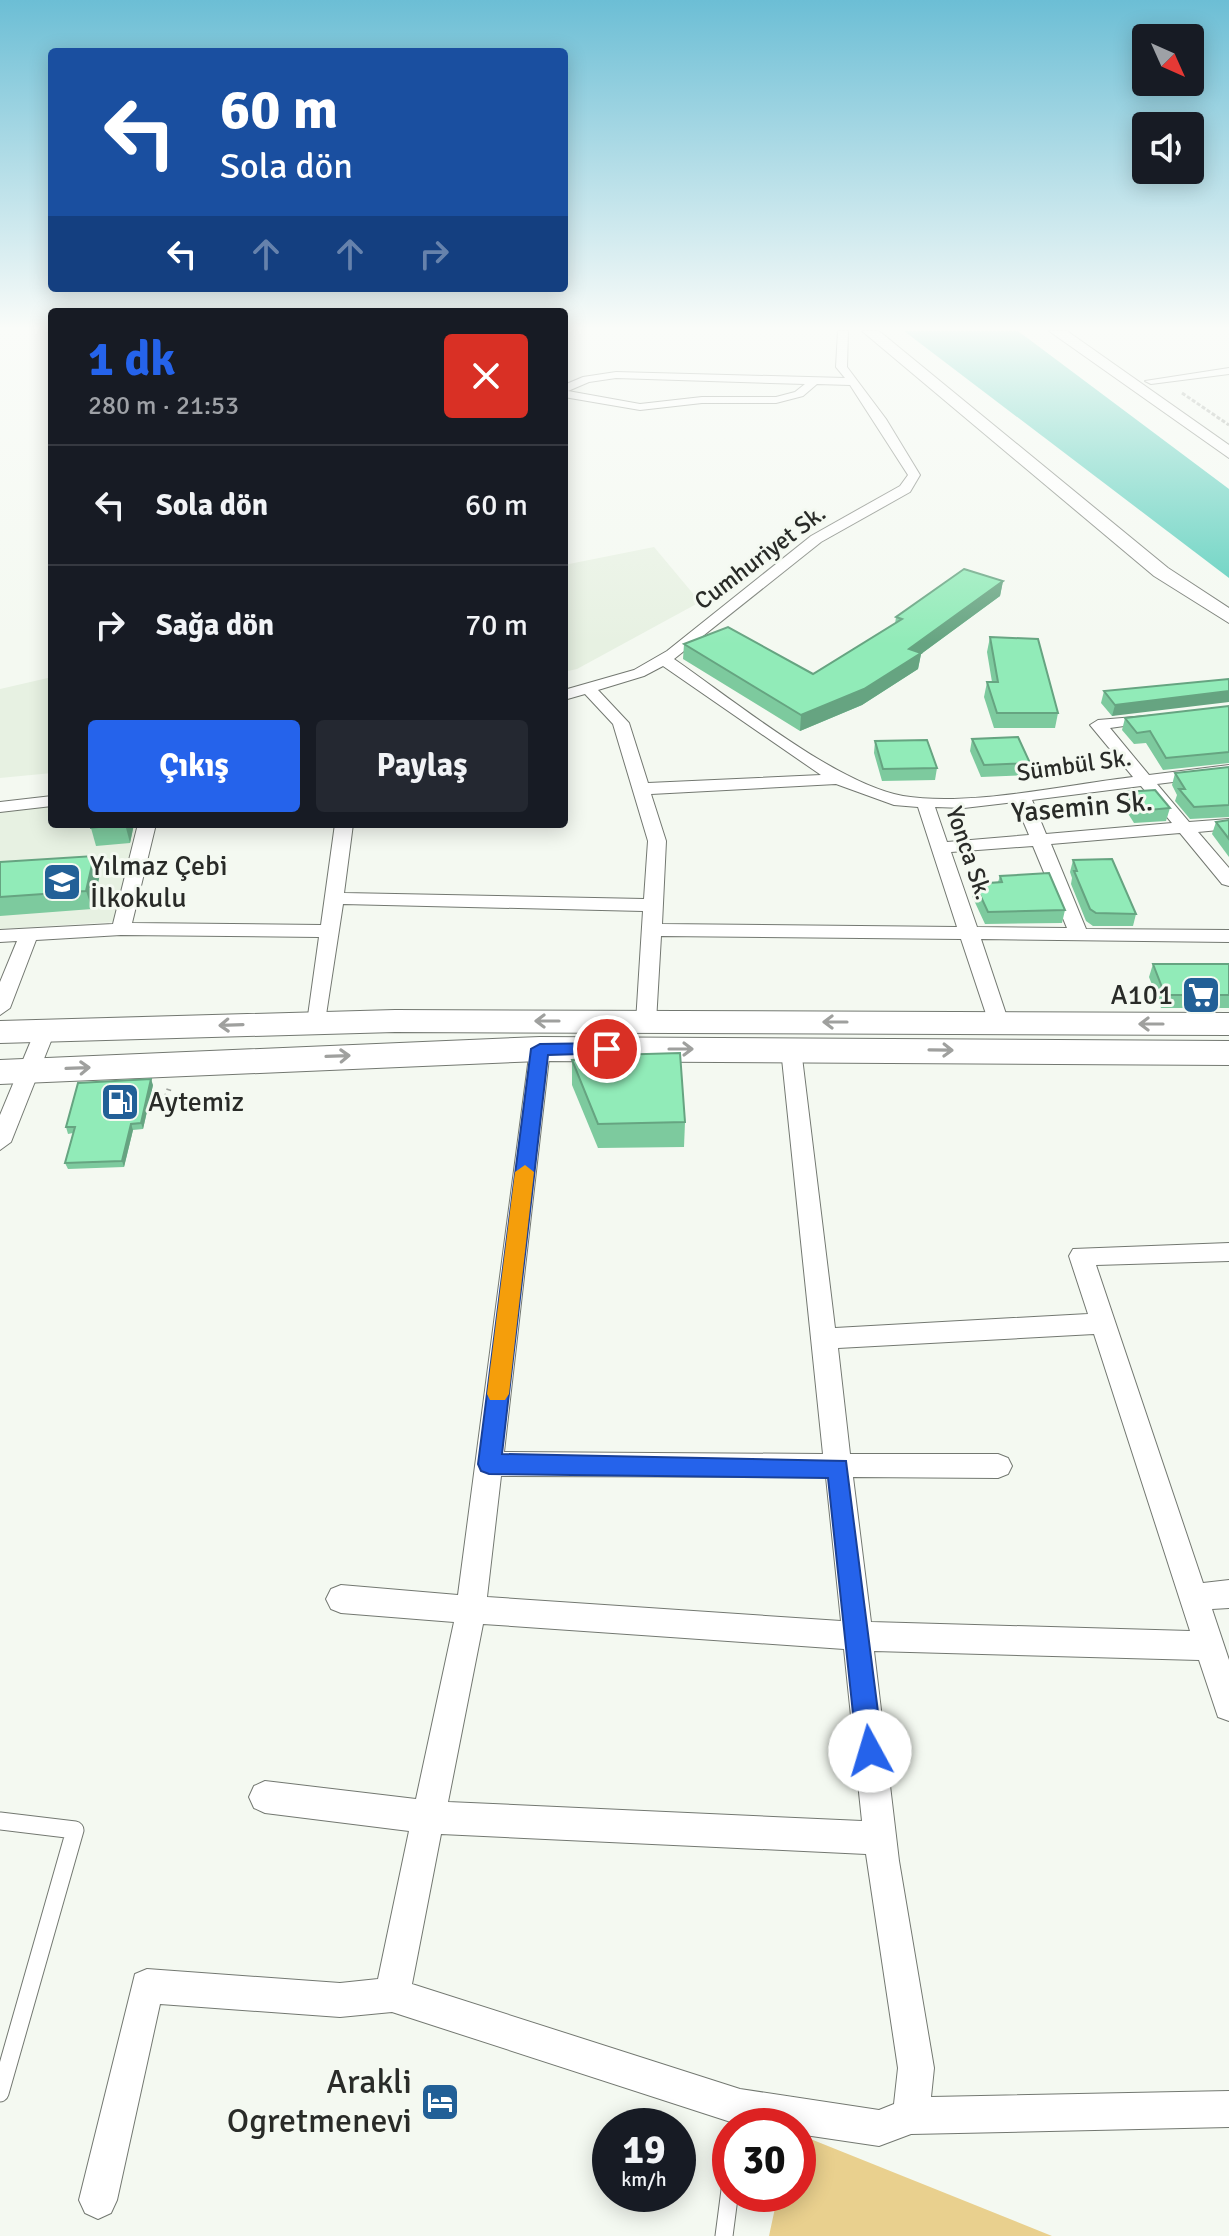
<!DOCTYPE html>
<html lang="tr">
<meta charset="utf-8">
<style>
:root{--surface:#171b24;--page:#242831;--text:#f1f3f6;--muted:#9ea1a6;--line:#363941;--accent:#2563eb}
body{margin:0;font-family:Signika,sans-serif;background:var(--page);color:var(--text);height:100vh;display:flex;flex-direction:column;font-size:30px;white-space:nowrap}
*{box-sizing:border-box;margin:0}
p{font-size:26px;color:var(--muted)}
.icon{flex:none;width:44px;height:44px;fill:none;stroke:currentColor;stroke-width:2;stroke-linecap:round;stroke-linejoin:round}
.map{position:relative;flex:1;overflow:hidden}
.sheet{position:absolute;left:48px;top:308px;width:520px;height:520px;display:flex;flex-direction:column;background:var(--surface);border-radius:8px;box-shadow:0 4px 20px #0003}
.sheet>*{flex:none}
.top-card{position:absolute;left:48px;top:48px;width:520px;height:244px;border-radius:8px;box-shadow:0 4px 20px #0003;background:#1a4fa0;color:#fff;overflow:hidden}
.needle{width:52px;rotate:135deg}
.buttons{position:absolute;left:1132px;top:24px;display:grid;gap:16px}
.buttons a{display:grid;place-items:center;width:72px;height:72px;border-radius:8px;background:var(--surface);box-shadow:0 4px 20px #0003;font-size:40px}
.speed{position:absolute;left:592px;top:2108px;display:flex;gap:16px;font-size:40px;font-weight:700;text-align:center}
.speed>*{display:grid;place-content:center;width:104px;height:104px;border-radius:50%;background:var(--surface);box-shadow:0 4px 20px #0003;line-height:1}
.speed small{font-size:20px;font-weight:400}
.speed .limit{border:12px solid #d22;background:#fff;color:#111}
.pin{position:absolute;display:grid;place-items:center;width:68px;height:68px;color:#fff;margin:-34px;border:4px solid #fff;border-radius:50%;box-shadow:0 2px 8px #0007}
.me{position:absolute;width:88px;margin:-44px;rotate:354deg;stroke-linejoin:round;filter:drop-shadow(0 0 6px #0008)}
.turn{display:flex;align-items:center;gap:28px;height:168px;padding:0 40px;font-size:36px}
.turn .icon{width:104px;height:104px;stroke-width:2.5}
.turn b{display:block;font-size:56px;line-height:68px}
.lanes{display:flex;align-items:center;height:76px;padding:0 40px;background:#0003;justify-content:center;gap:40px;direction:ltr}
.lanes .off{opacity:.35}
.round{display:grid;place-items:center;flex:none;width:84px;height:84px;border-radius:8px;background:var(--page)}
.head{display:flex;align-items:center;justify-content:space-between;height:136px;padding:0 40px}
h1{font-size:48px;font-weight:700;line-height:60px;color:var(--accent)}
.primary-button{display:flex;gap:16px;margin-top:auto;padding:16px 40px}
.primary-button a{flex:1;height:92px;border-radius:8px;background:var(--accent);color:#fff;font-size:32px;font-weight:700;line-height:92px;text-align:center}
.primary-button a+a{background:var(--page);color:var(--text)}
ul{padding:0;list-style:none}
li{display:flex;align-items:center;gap:24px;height:120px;padding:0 40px;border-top:2px solid var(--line)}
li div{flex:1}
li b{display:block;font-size:30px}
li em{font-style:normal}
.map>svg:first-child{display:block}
.built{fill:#e7f1e2}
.green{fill:#e9d08e}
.water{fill:#52ccb9}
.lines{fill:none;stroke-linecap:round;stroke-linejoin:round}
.lane-casing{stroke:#737871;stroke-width:19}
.street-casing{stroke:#737871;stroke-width:2}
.secondary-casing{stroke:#737871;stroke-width:2}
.primary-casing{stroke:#737871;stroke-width:2}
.path-far1{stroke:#9ea29c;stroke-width:3;stroke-dasharray:4 2;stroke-linecap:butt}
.path{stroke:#9ea29c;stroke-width:5;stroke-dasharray:7 4;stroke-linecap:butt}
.lane{stroke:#fff;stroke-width:17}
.street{fill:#fff;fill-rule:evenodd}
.secondary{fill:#fff;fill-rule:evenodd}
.primary{fill:#fff;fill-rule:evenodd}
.wall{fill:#7dca9e}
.shaded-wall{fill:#66a481}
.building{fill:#91ebb8;stroke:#66a481;stroke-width:2}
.oneway{stroke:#9fa09e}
.route{fill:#2563eb;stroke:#184099;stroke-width:2}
.slow{fill:#f59e0b}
.labels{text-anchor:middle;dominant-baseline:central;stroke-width:6;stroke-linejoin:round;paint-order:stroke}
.far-street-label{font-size:24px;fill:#292b28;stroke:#f4f9f1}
.street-label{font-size:28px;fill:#292b28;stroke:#f4f9f1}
.poi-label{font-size:28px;fill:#292b28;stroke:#f4f9f1;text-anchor:start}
.near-poi-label{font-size:34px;fill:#292b28;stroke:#f4f9f1;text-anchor:end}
</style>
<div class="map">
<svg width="1229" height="2236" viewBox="0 0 1229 2236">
<rect width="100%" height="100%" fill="#f4f9f1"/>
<g class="built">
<path d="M654 547 700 602 577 669 564 672V565Z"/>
<path d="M52 677V773L0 778V689Z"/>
<path d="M52 805V824H136L114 922 0 929V809Z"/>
</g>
<path class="green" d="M798 2134 1052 2236H769L778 2194H798Z"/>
<path class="water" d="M904 331H1018L1229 489V578Z"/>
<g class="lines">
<g class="lane-casing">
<g id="lane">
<path d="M0 1821 75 1830 0 2093"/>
<path d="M724 2236 730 2190"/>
</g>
</g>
<g class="street-casing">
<g id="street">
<path d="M838 331H848L847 367 886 419 920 475 910 492 821 542 674 659C732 699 836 784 903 796 969 807 1065 785 1133 777L1090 725 1098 720 1159 715V721L1110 728 1149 775 1229 765V775L1157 784 1189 822 1229 819V829L1198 832 1229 868V886L1222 884 1180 833 1051 844 1086 929 1229 930V942L981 939 1009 1023 999 1030 989 1023 961 939 661 936 656 1022 646 1029 636 1022 643 911 343 904 324 1028H310L307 1023 319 937 121 935 36 940 10 1008 0 1015V982L17 941 0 942V930L113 924 138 824H156L132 923 321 925 335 824H353L344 893 644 899 648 841 613 724 585 694 564 700V690L634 670 667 651 811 536 900 486 908 475 850 385 817 384 803 396 776 403H702L640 410 564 397V385L583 377 616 372 845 378 836 367ZM616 378 805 384 795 392 776 397H702L640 404 568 391 589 382ZM663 666 821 775 648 783 629 723 598 690 644 676ZM836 784 894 805 918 807 957 927 662 924 666 841 651 794ZM1141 786 1172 823 1046 834 1032 800ZM1015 802 1029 835 947 842 935 807 964 808ZM1033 846 1067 928 977 927 951 852Z"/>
<path d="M1229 368V374L1151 384 1145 381Z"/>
<path d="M52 796V806L0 812V802Z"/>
<path d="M45 1024 55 1031 11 1142 0 1150V1115L35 1031Z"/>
<path d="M540 1042 550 1049 504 1452 823 1454 781 1049 784 1044H798L801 1049 835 1328 1088 1314 1069 1256 1073 1249 1229 1243V1261L1096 1265 1203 1583 1229 1580V1608L1212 1609 1229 1660V1721L1218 1717 1199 1660 874 1651 899 1861 934 2068 931 2097 1229 2091V2127L911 2134 879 2146 798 2134V2126L740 2125 392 2012 340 2017 160 2004 117 2200 111 2213 98 2219 85 2213 79 2200 135 1974 147 1969 340 1983 378 1979 409 1831 265 1813 254 1808 249 1797 254 1786 265 1781 416 1799 454 1622 341 1613 331 1609 326 1599 331 1589 341 1585 458 1595 530 1049ZM1094 1334 1190 1631 871 1622 853 1477 998 1478 1008 1474 1012 1466 1008 1458 998 1454H850L838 1348ZM501 1476 826 1477 841 1621 487 1597ZM483 1624 844 1649 862 1821 448 1802ZM441 1834 866 1854 898 2068 894 2104 879 2110 740 2089 412 1984Z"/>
</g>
</g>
<g class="secondary-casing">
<g id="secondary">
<path d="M862 331H879L1168 568 1229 608V623L1154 576Z"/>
<path d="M1049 331H1067L1229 445V458Z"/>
</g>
</g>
<g class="primary-casing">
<g id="primary">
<path d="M395 1010 1229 1013V1035L395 1032 0 1043V1021Z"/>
<path d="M540 1037 1229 1041V1065L540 1061 0 1084V1060Z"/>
</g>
</g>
<path class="path-far1" d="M1182 393 1229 425"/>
<path class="path" d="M165 1101 169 1089"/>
<use href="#lane" class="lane"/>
<use href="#street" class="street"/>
<use href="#secondary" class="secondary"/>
<use href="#primary" class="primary"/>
</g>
<g class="wall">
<path d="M1003 581 1000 596 921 654 918 669 862 705 800 731 683 659 684 644 813 674 895 624 896 617Z"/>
<path d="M990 637 1058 713 1055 728H994L984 697 987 682H992L987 652Z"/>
<path d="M1229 679 1112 716 1101 703 1104 691Z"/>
<path d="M1229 706V763L1163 770 1146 743 1134 744 1122 730 1125 718Z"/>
<path d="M972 739 1030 763 1027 775 981 777 970 751Z"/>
<path d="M875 741 937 768 935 780 882 781 874 753Z"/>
<path d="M1229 767V817L1190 819 1175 801 1177 795 1172 785 1175 773Z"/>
<path d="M1126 792 1170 808 1166 821 1134 823 1122 804Z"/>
<path d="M1229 820V857L1212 834 1216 822Z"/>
<path d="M134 824 130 843 96 846 91 828Z"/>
<path d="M1073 860 1136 914 1133 926H1093L1086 921 1071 884 1072 878 1070 872Z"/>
<path d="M0 862 100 874 92 909 0 916Z"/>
<path d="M1000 876 1065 910 1062 923 985 924 972 896 975 884 998 882Z"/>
<path d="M1153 964H1229V1008H1161L1149 977Z"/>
<path d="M572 1060 685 1122 684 1147 598 1148 572 1085Z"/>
<path d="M153 1085 143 1129 133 1130 124 1167 68 1169 65 1163 73 1133 68 1134 66 1127Z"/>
</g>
<g class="shaded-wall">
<path d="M1003 581 1000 596 921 654 918 669 862 705 800 731 801 715 909 649Z"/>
<path d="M1229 691V702L1112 716 1115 705Z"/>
<path d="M125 824H134L130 843Z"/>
<path d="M94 856 100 874 92 909 86 891Z"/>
<path d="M151 1079 153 1085 143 1129 141 1123Z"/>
<path d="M131 1124 133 1130 124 1167 122 1161Z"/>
</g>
<g class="building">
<path d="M964 569 1003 581 909 649 921 653 864 689 801 715 684 644 728 627 813 674 902 619 896 617Z"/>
<path d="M990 637 1038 639 1058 713H997L987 682H998Z"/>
<path d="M1229 679V691L1115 705 1104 691Z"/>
<path d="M1229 706V752L1166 758 1150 731 1137 733 1125 718Z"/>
<path d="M1018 737 1030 763 984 765 972 739Z"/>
<path d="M927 740 937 768 883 769 875 741Z"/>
<path d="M1229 767V805L1194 807 1179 789H1185L1175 773Z"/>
<path d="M1155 790 1170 808 1138 811 1126 792Z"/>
<path d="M1229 820V839L1216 822Z"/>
<path d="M91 824H125L91 828Z"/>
<path d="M94 856 86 891 0 897V862Z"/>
<path d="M1112 859 1136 914 1096 913 1090 909 1074 871H1077L1073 860Z"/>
<path d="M1049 873 1065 910 988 912 975 884 1002 882 1000 876Z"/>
<path d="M1153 964H1229V995H1165Z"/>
<path d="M680 1053 685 1122 598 1124 572 1060 609 1058 612 1055Z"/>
<path d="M151 1079 141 1123 131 1124 122 1161 65 1163 75 1127H66L78 1083Z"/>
</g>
<defs><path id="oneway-shaft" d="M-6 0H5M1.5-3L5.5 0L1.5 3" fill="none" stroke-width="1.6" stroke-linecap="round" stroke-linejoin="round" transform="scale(2)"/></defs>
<g class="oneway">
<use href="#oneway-shaft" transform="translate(547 1021) rotate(-180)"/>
<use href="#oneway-shaft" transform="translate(835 1022) rotate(-180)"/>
<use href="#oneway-shaft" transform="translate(1151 1024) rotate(-180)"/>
<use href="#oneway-shaft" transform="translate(231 1025) rotate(178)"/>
<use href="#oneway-shaft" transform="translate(681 1049)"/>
<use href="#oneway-shaft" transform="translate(941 1050) rotate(1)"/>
<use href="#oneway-shaft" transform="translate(338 1056) rotate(-2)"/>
<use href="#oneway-shaft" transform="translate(78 1068) rotate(-2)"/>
</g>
<linearGradient id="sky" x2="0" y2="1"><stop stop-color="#6cbed5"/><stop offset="0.51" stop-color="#fafcf9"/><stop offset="1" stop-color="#fafcf9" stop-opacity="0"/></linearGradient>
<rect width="1229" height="644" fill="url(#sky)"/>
<path class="route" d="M607 1043 613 1045V1053L548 1055 502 1454 846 1461 883 1751 879 1760 870 1764 861 1760 857 1751 828 1478 489 1474 481 1471 478 1464 531 1049 540 1044Z"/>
<path class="slow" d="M525 1165 534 1172 509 1394 505 1400H490L487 1394 515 1172Z"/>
<defs>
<g id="school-square" transform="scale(2)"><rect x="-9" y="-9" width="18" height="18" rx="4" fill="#226097" stroke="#f4f9f1"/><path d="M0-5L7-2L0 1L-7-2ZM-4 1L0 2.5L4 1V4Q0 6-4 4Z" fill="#fff"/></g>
<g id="supermarket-square" transform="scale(2)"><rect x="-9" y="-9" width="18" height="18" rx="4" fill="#226097" stroke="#f4f9f1"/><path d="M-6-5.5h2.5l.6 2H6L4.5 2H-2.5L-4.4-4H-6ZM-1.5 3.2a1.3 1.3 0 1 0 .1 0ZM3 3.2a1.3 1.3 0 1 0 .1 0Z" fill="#fff"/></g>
<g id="fuel-square" transform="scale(2)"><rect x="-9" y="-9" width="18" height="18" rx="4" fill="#226097" stroke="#f4f9f1"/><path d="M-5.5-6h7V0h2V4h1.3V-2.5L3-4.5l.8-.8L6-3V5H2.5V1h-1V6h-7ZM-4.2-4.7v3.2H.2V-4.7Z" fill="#fff"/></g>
<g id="hotel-square" transform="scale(2)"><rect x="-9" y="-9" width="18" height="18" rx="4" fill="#226097" stroke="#f4f9f1"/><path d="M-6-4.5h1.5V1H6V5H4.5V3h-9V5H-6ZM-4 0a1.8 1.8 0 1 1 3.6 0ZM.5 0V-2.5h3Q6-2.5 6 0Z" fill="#fff"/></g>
</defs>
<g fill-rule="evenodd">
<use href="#school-square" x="62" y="882"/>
<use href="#supermarket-square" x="1201" y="995"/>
<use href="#fuel-square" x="120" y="1102"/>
<use href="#hotel-square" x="440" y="2102"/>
</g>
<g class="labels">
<g class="far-street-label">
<text transform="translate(760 557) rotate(-37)">Cumhuriyet Sk.</text>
<text transform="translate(1074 765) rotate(-8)">Sümbül Sk.</text>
<text transform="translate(969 853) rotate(71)">Yonca Sk.</text>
</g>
<g class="street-label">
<text transform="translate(1082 807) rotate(-5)">Yasemin Sk.</text>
</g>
<g class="poi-label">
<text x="90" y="866">Yılmaz Çebi<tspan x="90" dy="32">İlkokulu</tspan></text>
<text x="1173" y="995" text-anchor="end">A101</text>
<text x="148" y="1102">Aytemiz</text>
</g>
<g class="near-poi-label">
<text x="412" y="2082">Arakli<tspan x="412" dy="39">Ogretmenevi</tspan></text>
</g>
</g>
</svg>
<div class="buttons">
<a><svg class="needle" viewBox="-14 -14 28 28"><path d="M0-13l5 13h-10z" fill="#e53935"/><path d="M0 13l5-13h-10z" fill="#9ea1a6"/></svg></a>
<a><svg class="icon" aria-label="sound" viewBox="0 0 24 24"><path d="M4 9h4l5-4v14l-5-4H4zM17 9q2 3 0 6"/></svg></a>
</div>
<div class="speed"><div>19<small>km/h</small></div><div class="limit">30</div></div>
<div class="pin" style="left:607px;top:1049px;background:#d93025"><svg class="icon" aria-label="arrive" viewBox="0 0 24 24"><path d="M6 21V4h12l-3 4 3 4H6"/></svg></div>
<svg class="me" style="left:870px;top:1751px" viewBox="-20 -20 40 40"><circle r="19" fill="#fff"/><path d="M0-13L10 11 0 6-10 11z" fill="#2563eb"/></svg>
<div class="top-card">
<div class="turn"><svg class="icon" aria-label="left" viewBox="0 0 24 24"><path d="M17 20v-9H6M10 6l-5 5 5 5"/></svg><div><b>60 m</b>Sola dön</div></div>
<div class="lanes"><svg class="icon" aria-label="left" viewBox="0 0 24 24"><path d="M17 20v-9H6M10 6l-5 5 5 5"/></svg><svg class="icon off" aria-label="ahead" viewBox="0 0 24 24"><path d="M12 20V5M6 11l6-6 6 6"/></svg><svg class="icon off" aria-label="ahead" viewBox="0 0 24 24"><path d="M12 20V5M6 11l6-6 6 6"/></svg><svg class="icon off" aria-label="right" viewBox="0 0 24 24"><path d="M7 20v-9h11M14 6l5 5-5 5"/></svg></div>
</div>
<section class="sheet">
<div class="head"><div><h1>1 dk</h1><p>280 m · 21:53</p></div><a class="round" style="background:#d93025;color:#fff"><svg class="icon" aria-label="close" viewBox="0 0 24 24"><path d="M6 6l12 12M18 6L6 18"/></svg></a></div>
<ul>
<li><svg class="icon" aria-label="left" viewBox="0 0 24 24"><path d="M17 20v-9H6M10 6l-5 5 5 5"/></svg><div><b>Sola dön</b></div><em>60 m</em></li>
<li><svg class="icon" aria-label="right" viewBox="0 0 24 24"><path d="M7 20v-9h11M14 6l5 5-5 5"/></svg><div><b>Sağa dön</b></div><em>70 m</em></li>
</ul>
<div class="primary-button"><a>Çıkış</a><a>Paylaş</a></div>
</section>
</div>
